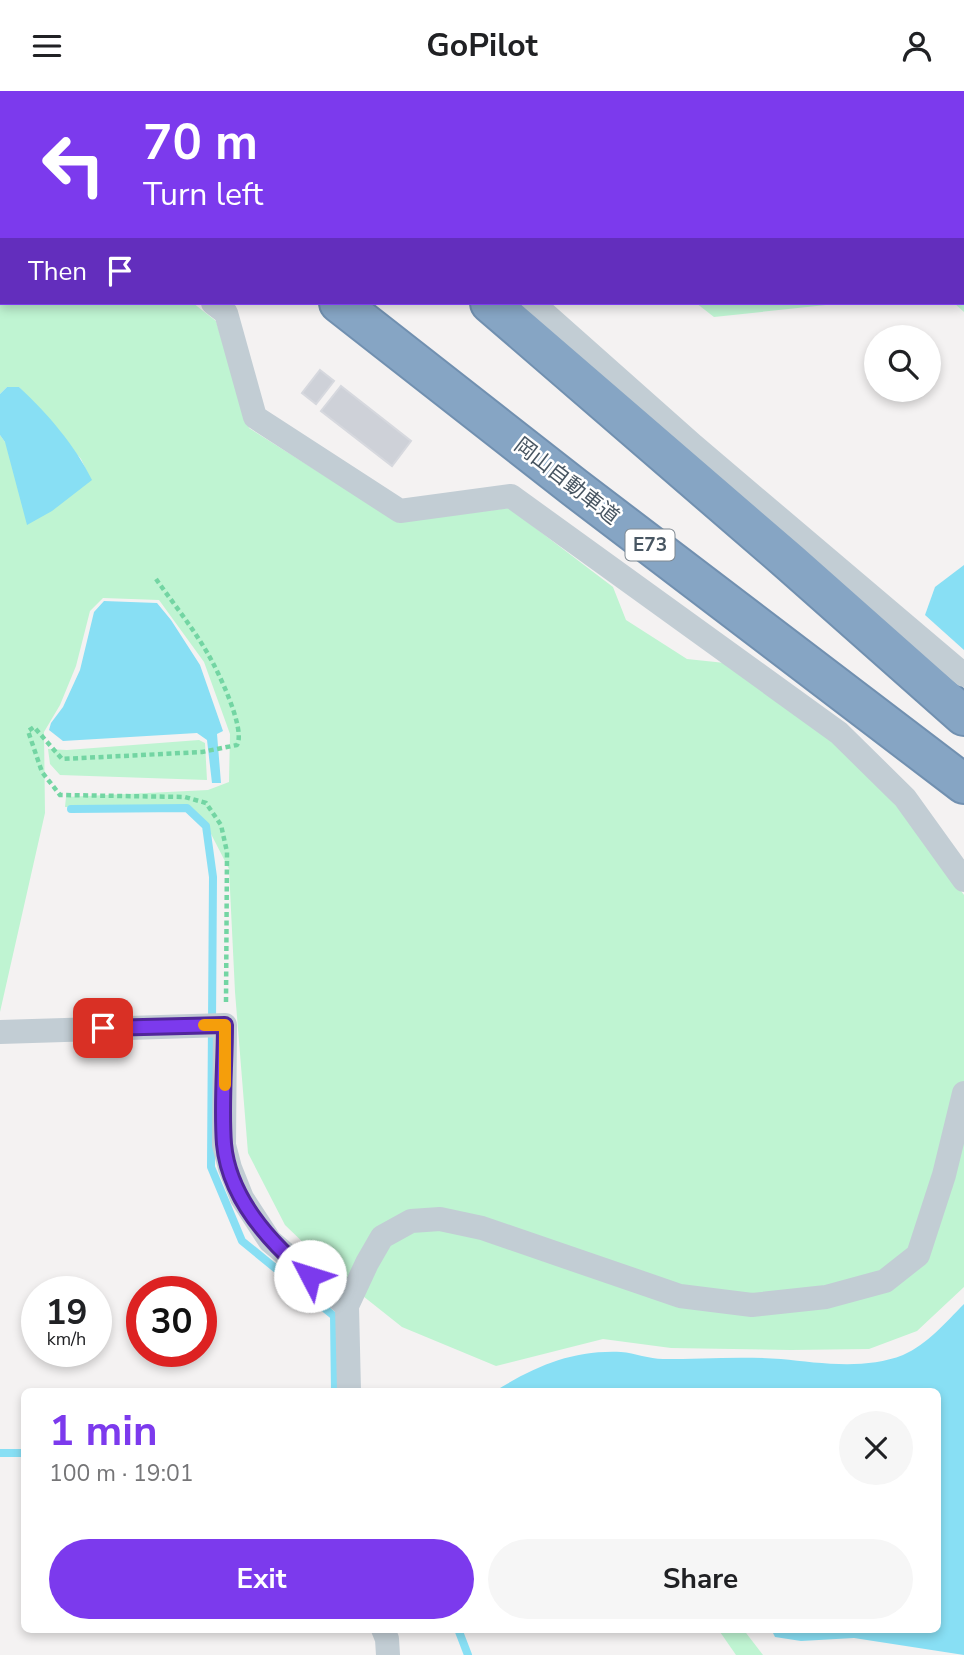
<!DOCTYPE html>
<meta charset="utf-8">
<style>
:root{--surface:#fff;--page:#f6f6f6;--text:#202124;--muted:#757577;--accent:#7c3aed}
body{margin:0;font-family:"Nunito Sans","Noto Sans JP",sans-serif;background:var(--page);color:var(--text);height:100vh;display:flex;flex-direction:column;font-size:26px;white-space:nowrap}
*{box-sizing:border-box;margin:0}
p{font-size:23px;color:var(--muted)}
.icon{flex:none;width:38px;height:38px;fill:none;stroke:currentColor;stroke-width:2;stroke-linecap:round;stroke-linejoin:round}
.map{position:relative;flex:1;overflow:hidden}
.side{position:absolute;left:21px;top:1297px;width:920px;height:245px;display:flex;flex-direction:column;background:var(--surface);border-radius:10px;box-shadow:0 4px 10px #0003}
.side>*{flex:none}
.guide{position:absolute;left:0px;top:0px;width:964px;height:214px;box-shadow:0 4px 10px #0003;background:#7c3aed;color:#fff;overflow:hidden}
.tools{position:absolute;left:864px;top:234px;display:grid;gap:14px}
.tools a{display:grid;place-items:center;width:77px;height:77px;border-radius:50%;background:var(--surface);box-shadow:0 4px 10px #0003;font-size:35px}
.speed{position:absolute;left:21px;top:1185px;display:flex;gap:14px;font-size:35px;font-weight:700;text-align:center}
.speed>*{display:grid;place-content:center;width:91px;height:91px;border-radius:50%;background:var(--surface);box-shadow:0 4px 10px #0003;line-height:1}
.speed small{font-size:18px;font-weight:400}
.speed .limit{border:10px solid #d22;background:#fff;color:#111}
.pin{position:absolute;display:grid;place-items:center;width:60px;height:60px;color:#fff;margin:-30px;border-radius:14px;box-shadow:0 4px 10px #0006}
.me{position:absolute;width:77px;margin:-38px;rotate:310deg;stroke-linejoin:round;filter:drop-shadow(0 0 5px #0008)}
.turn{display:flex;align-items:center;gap:24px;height:147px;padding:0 28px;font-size:32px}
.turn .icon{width:91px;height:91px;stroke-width:2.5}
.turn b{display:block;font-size:49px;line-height:60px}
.then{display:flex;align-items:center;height:66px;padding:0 28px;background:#0003;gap:14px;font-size:26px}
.round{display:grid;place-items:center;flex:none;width:74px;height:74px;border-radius:37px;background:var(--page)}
.headline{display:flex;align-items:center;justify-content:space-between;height:119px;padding:0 28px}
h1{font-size:42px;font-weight:700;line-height:52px;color:var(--accent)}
.primary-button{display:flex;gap:14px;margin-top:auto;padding:14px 28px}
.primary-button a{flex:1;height:80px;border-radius:42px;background:var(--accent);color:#fff;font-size:28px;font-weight:700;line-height:80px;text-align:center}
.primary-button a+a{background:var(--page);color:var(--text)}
header{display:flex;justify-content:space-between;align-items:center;height:91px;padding:0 28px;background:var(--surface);font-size:32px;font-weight:700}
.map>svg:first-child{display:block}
.green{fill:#bff4d2}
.water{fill:#88dff4}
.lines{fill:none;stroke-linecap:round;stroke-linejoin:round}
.stream{stroke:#88dff4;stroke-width:8}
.building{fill:#ced1d8;stroke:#d6d8de;stroke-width:2}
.motorway-casing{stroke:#7190b0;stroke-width:42}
.path{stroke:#73d5a3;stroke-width:4.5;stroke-dasharray:5 3.5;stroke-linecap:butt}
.minor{stroke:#c2cdd4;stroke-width:24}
.motorway{stroke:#86a5c4;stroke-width:38}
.route-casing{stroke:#51269a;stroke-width:18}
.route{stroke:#7c3aed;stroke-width:12}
.slow{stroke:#f59e0b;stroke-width:12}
.labels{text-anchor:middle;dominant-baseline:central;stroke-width:5;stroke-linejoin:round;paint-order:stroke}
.shield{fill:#fff;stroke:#7f8991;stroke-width:2}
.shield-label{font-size:19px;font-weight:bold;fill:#485662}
.street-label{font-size:21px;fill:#485662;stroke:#fff}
</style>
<header><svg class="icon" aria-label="menu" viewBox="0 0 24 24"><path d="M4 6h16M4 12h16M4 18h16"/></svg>GoPilot<svg class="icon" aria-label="person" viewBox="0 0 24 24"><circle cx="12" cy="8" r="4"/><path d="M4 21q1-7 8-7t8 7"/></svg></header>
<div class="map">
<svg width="964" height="1564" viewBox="0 0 964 1564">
<rect width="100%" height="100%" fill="#f4f2f2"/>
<g class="green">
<path d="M0 0H57L2 2V212H193L216 230 249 337 398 431 509 417 613 496 626 529 687 568 725 572 833 649 907 726 964 804V1196L917 1240 869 1258 791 1259 671 1257 603 1248 496 1275 402 1236 339 1186 285 1134 248 1062 235 901 229 778 210 741 209 734 189 715 65 716 66 706 208 699 229 691 230 643 204 571 159 509 103 507 90 520 76 575 60 614 44 641 45 722 0 921V344L5 351 91 389 81 368 19 296H7L0 303Z"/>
<path d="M477 0H964V221L954 212H962V2Z"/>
<path d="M696 212H845L714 226Z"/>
<path d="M199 649 205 652 207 689 60 684 50 673 48 658 67 659Z"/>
<path d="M718 1538H743L763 1564H736Z"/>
</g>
<g class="water">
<path d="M7 296H19C47 322 75 354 92 389L52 420 27 434 5 351 0 344V303Z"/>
<path d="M964 474V559L925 524 935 496Z"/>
<path d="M104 510 157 512 171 529 200 574 223 640 217 643 221 692H212L207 649 197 642 63 650 49 639 51 632 63 616 80 579 94 521Z"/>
<path d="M964 1213V1564L854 1547 801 1550 775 1546 771 1538H938V1300H495C536 1275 572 1259 621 1261 635 1262 649 1268 663 1268 702 1268 741 1265 781 1268 820 1272 865 1279 903 1264 928 1253 945 1232 964 1213Z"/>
</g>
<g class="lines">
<g class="stream">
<path d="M71 718 187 717 206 735 213 786 211 1076 242 1150 334 1225 335 1300"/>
<path d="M0 1362H24"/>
<path d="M458 1538 468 1564"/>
</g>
</g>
<g class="building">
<path d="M320 279 334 290 316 313 302 302Z"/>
<path d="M341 295 411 350 392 375 321 320Z"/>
</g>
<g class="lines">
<g class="motorway-casing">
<g id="motorway">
<path d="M243 0 245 2"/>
<path d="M339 212 574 396 964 693"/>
<path d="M490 212 790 471 964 625"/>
</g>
</g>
<path class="path" d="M156 488C173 512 193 537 208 563 218 580 246 638 237 654L202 661 62 668 34 636 28 640 42 681 60 704 185 706 206 712 221 734 227 761 226 912"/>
<g class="minor">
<path d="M311 0 312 2"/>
<path d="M71 2 72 0"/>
<path d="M213 212 226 222 255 326 400 420 511 405 839 642 905 707 964 789"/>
<path d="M533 212 694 355 964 584"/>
<path d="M0 941 225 934 224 1054 230 1077 242 1107 270 1150 347 1215"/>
<path d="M349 1300 347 1215 367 1172 382 1146 411 1130 440 1128 482 1137 680 1205 752 1214 826 1206 885 1190 918 1164 944 1084 964 1002"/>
<path d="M383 1538 387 1548 388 1564"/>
</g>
<use href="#motorway" class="motorway"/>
</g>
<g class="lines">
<g class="route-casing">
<path id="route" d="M103 937 225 934C225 973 221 1014 224 1053 229 1107 270 1152 310 1185"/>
</g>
<use href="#route" class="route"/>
<path class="slow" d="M204 934H225V994"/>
</g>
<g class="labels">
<rect class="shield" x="625.5" y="438.5" width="49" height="31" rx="5"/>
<g class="shield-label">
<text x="650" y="454">E73</text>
</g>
<g class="street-label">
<text transform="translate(567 390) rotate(38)">岡山自動車道</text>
</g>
</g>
</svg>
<div class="tools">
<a><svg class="icon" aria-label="search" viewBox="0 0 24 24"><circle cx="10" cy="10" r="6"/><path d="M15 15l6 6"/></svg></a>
</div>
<div class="speed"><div>19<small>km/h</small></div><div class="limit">30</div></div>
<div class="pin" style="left:103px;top:937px;background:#d93025"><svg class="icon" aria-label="arrive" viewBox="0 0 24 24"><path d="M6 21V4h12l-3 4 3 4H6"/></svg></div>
<svg class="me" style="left:310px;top:1185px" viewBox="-20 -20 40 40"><circle r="19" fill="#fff"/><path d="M0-13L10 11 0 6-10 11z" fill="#7c3aed"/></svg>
<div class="guide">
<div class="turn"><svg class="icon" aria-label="left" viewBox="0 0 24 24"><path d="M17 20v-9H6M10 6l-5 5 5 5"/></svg><div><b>70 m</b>Turn left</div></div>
<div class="then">Then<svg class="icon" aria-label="arrive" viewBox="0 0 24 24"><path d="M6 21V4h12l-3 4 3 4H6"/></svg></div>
</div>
<section class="side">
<div class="headline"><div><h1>1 min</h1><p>100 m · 19:01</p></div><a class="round"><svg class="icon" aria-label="close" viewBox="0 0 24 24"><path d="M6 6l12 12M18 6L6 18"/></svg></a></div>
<div class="primary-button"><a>Exit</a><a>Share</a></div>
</section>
</div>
